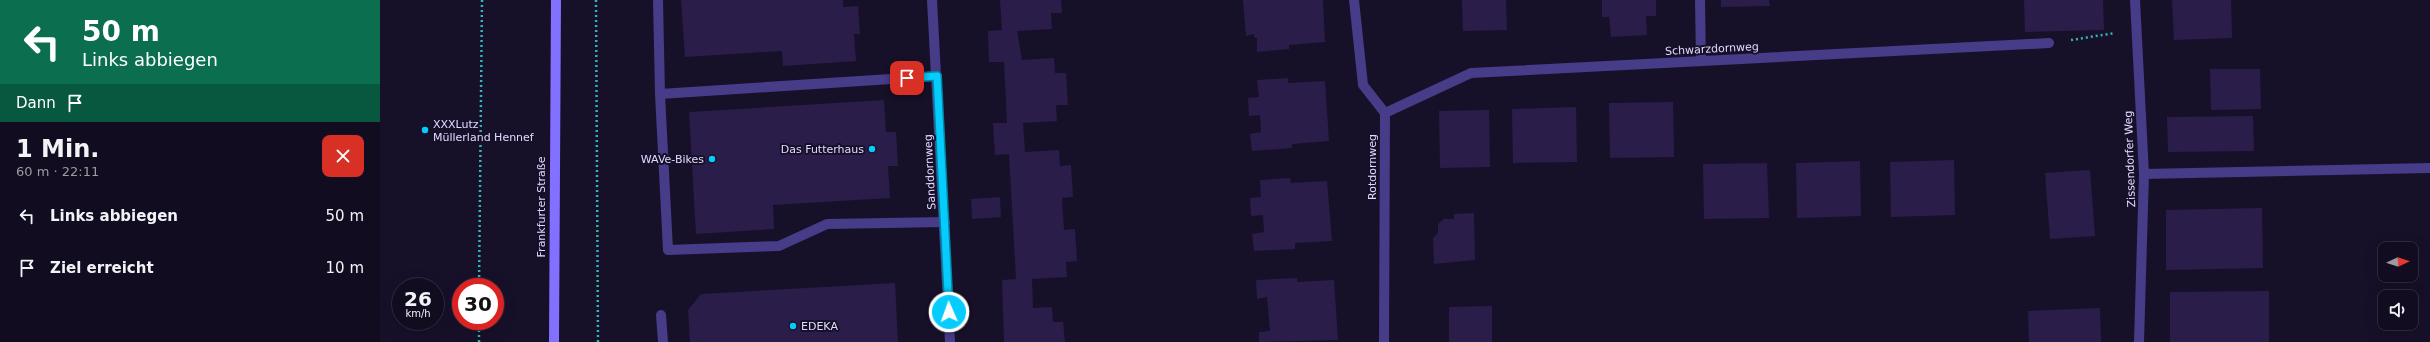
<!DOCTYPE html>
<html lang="de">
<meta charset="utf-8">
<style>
:root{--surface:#110c1f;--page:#1a1528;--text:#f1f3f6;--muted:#9c9ba4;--line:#302c3d}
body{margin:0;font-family:"DejaVu Sans",sans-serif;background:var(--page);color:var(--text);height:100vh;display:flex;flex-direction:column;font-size:15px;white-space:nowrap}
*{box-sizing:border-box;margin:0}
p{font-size:13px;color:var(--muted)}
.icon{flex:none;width:22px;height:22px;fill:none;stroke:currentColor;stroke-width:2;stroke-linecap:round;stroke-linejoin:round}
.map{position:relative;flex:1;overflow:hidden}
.panel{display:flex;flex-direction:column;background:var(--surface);width:380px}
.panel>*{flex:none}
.guide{background:#0b6e4f;color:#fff;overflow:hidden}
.needle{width:26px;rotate:87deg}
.tools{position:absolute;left:1998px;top:242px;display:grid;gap:8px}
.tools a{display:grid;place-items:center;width:40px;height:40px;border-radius:8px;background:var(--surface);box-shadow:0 4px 16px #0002,0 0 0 1px var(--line);font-size:20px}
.speed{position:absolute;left:12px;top:278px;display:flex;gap:8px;font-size:20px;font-weight:700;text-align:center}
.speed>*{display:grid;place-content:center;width:52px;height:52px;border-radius:50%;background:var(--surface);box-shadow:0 4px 16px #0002,0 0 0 1px var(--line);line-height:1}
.speed small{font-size:10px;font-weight:400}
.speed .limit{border:6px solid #d22;background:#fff;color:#111}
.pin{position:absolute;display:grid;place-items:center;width:34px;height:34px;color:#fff;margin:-17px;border-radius:8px;box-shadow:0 2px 6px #0006}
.me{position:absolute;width:44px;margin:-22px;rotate:358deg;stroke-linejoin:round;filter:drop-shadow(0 0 3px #0008)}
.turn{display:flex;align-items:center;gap:14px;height:84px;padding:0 16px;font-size:18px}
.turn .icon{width:52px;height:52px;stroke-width:2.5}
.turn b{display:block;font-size:28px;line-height:34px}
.then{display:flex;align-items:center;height:38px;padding:0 16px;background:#0003;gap:8px;font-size:15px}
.round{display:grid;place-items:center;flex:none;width:42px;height:42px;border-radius:8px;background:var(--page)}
.summary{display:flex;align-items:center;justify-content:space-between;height:68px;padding:0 16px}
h1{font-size:24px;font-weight:600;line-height:30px}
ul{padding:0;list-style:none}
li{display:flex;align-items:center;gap:12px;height:52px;padding:0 16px}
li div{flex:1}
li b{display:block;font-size:15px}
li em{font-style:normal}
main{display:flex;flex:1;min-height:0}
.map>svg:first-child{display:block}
.building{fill:#2a1d4a}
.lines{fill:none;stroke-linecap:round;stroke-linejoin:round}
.path{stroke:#31b5ba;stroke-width:2.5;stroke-dasharray:2 3;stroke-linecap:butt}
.service{stroke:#463c87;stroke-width:10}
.minor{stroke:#463c87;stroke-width:10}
.secondary{stroke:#8270fe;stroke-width:10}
.route-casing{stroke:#0485a4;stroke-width:10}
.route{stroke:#06ccfd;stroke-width:7}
.poi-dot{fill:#06ccfd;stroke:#171029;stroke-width:1.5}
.labels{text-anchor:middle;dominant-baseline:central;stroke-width:4;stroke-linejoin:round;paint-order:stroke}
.street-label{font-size:11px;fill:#e1d9ff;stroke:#171029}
.poi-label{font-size:11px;fill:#e1d9ff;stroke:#171029;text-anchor:start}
</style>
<main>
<section class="panel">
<div class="guide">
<div class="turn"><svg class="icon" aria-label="left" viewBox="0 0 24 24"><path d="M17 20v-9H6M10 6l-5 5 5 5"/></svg><div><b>50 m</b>Links abbiegen</div></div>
<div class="then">Dann<svg class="icon" aria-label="arrive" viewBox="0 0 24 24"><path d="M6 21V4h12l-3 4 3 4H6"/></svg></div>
</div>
<div class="summary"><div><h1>1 Min.</h1><p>60 m · 22:11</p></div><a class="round" style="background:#d93025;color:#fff"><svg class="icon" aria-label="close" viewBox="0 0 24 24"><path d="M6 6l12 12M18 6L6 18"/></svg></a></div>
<ul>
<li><svg class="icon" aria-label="left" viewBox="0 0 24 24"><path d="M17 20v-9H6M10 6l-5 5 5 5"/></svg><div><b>Links abbiegen</b></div><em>50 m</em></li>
<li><svg class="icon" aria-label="arrive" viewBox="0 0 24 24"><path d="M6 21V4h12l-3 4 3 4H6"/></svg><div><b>Ziel erreicht</b></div><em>10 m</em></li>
</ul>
</section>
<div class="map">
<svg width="2050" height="342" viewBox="0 0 2050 342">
<rect width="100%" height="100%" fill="#171029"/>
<g class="building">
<path d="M301 0H463V7L478 6 480 34H474L476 61 403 66 402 51 305 57Z"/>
<path d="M620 0H681L682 13H671L672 29 637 31 642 60 674 58 675 73H686L688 105H676L677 121 643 123 645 152 679 150 680 166 691 165 693 197 682 198 684 230 695 229 697 261 686 262 687 277 652 279 653 308 672 307 673 322H683L685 342H624L622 280 636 279 629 154 615 155 613 123H627L624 62H609L608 31 622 30Z"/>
<path d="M863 0H943L945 42 909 45V49L877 52V38L874 37V34L866 36Z"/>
<path d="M1082 0H1126L1127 30 1083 31Z"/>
<path d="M1222 0H1276V16H1266L1267 35 1231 37 1229 17H1222Z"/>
<path d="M1341 0H1389L1390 6 1341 7Z"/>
<path d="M1644 0H1723L1724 30 1645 32Z"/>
<path d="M1792 0H1851L1852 38 1794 40Z"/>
<path d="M1830 69H1880L1881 109 1831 110Z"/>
<path d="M908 78V83L945 81 949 141 912 144V148L872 151 870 134 881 132 880 115 869 116 868 98 879 97 877 80Z"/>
<path d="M504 100 506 132H516L518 166H508L510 198 393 205 394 229 316 234 309 112Z"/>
<path d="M1293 102 1294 157 1230 158 1229 103Z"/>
<path d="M1196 107 1197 162 1133 163 1132 109Z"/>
<path d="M1109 110 1110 167 1060 168 1059 111Z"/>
<path d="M1873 116 1874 151 1788 152 1787 117Z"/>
<path d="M1574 160 1575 215 1511 217 1510 162Z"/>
<path d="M1480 161 1481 216 1417 218 1416 163Z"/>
<path d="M1387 163 1389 218 1324 219 1323 164Z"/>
<path d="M1710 170 1715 236 1670 239 1665 173Z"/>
<path d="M910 178 911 183 947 181 952 241 915 243V249L874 251 872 234 884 232 883 215 871 216 870 198 881 197 880 180Z"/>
<path d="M620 197 621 217 592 219 591 199Z"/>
<path d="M1882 208 1883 268 1786 270V210Z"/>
<path d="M1094 213 1095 260 1054 264 1053 238 1058 233V224L1064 219H1074V214Z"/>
<path d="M917 278V282L954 280 958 340 879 342V332L890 331 887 297 877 299 876 280Z"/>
<path d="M515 283 518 342H310L308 310 321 294Z"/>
<path d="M1889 291V342H1790V292Z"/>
<path d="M1112 306V342H1069V307Z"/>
<path d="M1720 308 1721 342H1649L1648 311Z"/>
</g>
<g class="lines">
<g class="path">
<path d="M216 0 218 342"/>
<path d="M1691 40 1735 33"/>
<path d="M99 287 102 0"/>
<path d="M99 342V321"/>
</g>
<g class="service">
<path d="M278 0 280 94"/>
<path d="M557 76 280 94 288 250 399 246 447 224 565 222"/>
<path d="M1764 174 2050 168"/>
<path d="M281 315 283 342"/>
</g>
<g class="minor">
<path d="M552 0 570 342"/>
<path d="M974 0 983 85 1005 113 1004 342"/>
<path d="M1320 0 1321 61"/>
<path d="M1755 0 1764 174 1759 342"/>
<path d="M1005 113 1091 73 1669 43"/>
</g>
<path class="secondary" d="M174 342 176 0"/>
</g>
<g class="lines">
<g class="route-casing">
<path id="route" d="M527 78 557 76 569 312"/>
</g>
<use href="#route" class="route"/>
</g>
<g class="poi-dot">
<circle cx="45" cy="130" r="4"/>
<circle cx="492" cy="149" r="4"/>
<circle cx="332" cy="159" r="4"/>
<circle cx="413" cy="326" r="4"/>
</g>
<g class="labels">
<g class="street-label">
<text transform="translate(1332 49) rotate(-3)">Schwarzdornweg</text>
<text transform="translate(1750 159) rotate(-92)">Zissendorfer Weg</text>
<text transform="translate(992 167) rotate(-90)">Rotdornweg</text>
<text transform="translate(550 172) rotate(-93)">Sanddornweg</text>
<text transform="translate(161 207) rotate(-90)">Frankfurter Straße</text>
</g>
<g class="poi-label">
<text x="53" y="124">XXXLutz<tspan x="53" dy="13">Müllerland Hennef</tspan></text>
<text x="484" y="149" text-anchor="end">Das Futterhaus</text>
<text x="324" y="159" text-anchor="end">WAVe-Bikes</text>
<text x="421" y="326">EDEKA</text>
</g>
</g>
</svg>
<div class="tools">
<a><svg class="needle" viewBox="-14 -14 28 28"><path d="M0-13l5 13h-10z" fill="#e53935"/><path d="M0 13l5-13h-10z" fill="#9c9ba4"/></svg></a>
<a><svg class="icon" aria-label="sound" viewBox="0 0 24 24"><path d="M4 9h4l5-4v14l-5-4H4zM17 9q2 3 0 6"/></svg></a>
</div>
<div class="speed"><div>26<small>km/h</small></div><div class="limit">30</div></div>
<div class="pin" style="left:527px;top:78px;background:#d93025"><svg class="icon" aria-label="arrive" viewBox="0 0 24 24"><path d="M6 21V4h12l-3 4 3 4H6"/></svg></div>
<svg class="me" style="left:569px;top:312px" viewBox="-20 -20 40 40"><circle r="17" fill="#06ccfd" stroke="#fff" stroke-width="3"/><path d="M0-11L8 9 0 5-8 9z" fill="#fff"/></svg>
</div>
</main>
